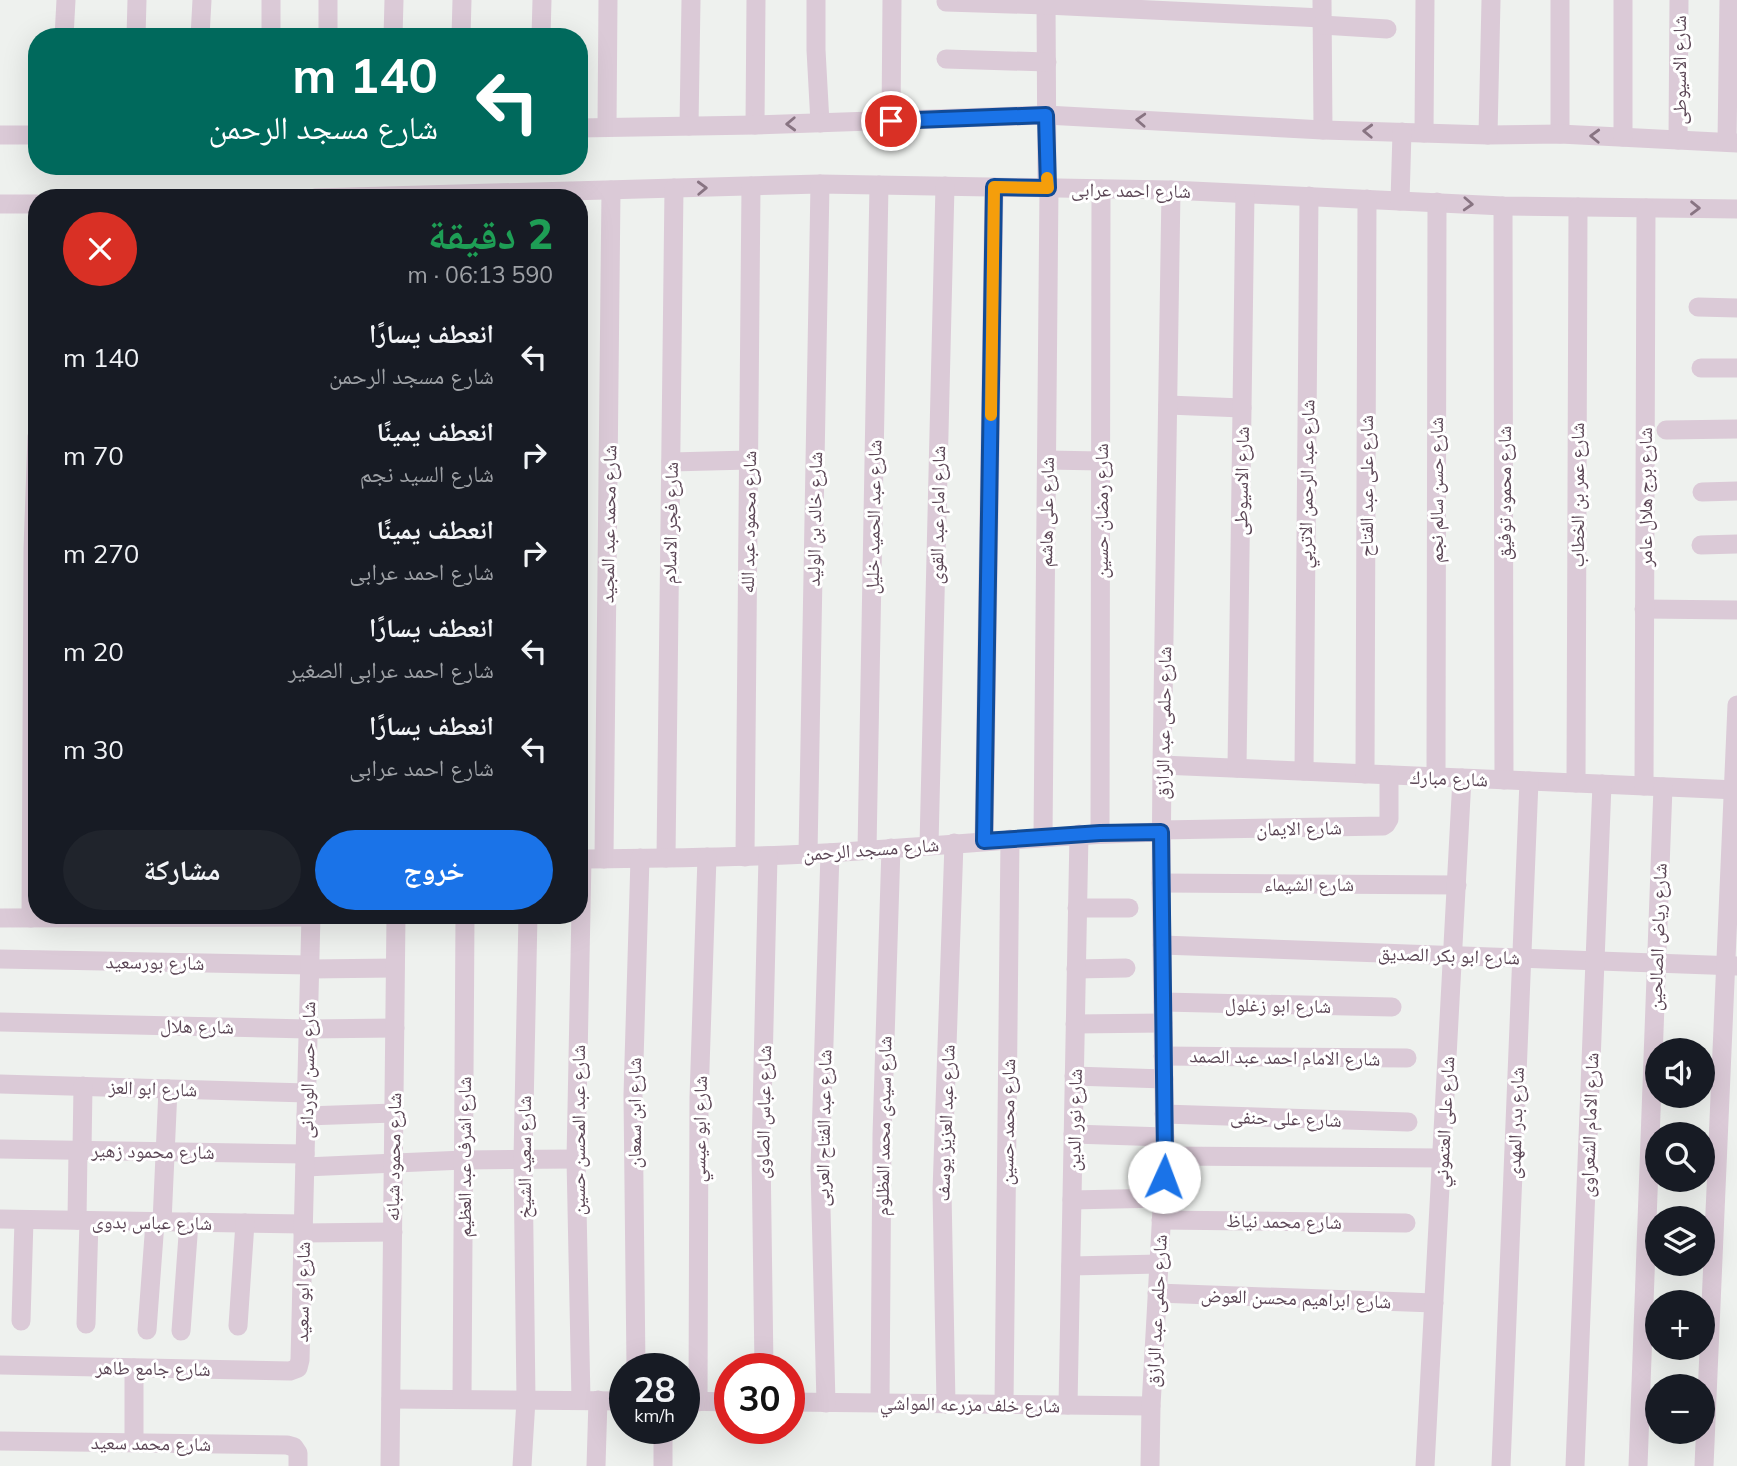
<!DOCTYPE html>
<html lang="ar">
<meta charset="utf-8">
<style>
:root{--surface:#171b24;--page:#20242c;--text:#f1f3f6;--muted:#9ea1a6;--accent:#1a73e8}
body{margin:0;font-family:Mulish,"Noto Naskh Arabic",sans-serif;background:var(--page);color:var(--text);direction:rtl;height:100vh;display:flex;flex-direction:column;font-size:26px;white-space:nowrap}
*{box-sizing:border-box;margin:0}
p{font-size:23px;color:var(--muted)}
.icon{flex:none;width:38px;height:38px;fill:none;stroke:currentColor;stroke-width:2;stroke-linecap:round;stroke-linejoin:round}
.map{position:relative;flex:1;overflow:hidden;direction:ltr}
.details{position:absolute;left:28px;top:189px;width:560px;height:735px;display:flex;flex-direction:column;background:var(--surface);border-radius:28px;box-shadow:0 7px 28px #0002;direction:rtl}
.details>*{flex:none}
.banner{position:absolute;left:28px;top:28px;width:560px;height:147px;border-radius:28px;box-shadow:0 7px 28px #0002;direction:rtl;background:#00695c;color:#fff;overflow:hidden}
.buttons{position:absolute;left:1645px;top:1038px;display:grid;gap:14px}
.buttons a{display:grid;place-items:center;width:70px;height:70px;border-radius:50%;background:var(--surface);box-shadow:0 7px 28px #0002;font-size:35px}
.speed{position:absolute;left:609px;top:1353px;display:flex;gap:14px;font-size:35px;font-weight:700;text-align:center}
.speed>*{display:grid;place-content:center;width:91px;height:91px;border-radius:50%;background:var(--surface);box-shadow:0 7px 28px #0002;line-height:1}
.speed small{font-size:18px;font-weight:400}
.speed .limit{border:10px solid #d22;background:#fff;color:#111}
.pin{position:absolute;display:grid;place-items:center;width:60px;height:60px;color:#fff;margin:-30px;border:4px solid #fff;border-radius:50%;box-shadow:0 2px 7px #0007}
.me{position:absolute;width:77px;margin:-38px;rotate:2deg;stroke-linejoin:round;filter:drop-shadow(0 0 5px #0008)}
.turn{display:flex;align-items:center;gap:24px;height:147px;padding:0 35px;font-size:32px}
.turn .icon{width:91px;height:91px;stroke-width:2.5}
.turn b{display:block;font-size:49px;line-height:60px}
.round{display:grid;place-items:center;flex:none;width:74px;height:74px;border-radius:37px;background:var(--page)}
.head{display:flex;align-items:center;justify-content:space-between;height:119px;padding:0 35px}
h1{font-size:42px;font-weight:800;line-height:52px;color:#1e9e55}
.action{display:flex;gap:14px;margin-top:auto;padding:14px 35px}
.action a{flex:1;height:80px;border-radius:42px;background:var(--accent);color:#fff;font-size:28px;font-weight:800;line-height:80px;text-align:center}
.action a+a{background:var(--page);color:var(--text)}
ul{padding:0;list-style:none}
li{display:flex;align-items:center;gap:21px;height:98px;padding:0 35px}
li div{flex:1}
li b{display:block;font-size:26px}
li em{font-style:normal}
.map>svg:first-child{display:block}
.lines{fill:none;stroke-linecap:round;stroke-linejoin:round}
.minor{stroke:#dbcad7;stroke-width:19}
.oneway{stroke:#887482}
.route-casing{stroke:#114b97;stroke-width:18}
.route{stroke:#1a73e8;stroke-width:12}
.slow{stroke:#f59e0b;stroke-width:12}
.labels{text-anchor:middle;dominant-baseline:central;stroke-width:6;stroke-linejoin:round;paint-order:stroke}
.street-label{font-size:19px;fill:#5b4655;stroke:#fff}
</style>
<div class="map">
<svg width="1737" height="1466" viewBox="0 0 1737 1466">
<rect width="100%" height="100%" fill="#eef1ee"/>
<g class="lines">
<g class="minor">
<path d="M816 0V50L820 123"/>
<path d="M1046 0 1047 188"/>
<path d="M1322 0 1323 130"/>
<path d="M1560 0V134"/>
<path d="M946 2 1046 5 1322 18"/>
<path d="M1322 25 1387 29"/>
<path d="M64 37 66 0"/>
<path d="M136 37 137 0"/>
<path d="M200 37 202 0"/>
<path d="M271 37V0"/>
<path d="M328 37V0"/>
<path d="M393 37 394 0"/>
<path d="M461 37 462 0"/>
<path d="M541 37 542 0"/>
<path d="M946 59 1047 62"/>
<path d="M891 121 892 0"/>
<path d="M755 125 756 0"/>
<path d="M689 126 691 0"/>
<path d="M607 127 608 0"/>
<path d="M579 128 755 125 1046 115 1323 130 1488 135 1560 134 1737 143"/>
<path d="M1424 133 1425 0"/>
<path d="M0 135H37"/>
<path d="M1488 135 1491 0"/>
<path d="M1623 137V0"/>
<path d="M1678 140 1679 0"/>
<path d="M1727 142 1729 0"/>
<path d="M315 198 820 184 1171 190 1503 206 1737 209"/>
<path d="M1400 201 1402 132"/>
<path d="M0 204H37"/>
<path d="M1503 206 1504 780"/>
<path d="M1698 307 1737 308"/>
<path d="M1701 368H1737"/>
<path d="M1168 405 1242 408"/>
<path d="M1666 430 1737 429"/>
<path d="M1047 460 1101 461"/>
<path d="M671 462 749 460"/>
<path d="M1702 492 1737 491"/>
<path d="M1701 545 1737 544"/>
<path d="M1644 609 1737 610"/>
<path d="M1162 765 1737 790"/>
<path d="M1237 768 1245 194"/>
<path d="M1304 771 1309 196"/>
<path d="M1365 774 1367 199"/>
<path d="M1436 777 1437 202"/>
<path d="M1576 783 1578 207"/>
<path d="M1644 786 1646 208"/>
<path d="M1161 830 1383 826 1386 824 1389 819V775"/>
<path d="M1100 833 1101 189"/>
<path d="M1043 836 1049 188"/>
<path d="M984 841 994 187"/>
<path d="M929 845 945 186"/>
<path d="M867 850 879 185"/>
<path d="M808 854 820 184"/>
<path d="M745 857 751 186"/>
<path d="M666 858 674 188"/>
<path d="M579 859C655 858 731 858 807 854 925 848 1043 835 1161 832"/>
<path d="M604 859 611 190"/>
<path d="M1161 883 1457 885"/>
<path d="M1077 908H1129"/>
<path d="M0 918 311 917"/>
<path d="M31 918 33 549 37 436"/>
<path d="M1162 945 1737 966"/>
<path d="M0 959 310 965"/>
<path d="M310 969 395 968"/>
<path d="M1076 969 1126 968"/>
<path d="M1163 1002 1392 1007"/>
<path d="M0 1022 308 1029 395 1028"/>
<path d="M1075 1024 1163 1023"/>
<path d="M1163 1056 1407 1058"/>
<path d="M1074 1076 1164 1079"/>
<path d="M0 1084 307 1093"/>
<path d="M1164 1114 1408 1122"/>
<path d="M306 1116 394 1113"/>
<path d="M1073 1134 1165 1137"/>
<path d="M0 1149 305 1154"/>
<path d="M82 1150 83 1086"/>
<path d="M1165 1156 1442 1158"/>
<path d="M305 1167 464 1160 576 1159"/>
<path d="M1072 1200 1162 1198"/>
<path d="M0 1219 303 1224"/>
<path d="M77 1220 78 1150"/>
<path d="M1161 1220 1406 1223"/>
<path d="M162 1222 168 1089"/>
<path d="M303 1233 393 1232"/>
<path d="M1071 1266 1159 1264"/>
<path d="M1157 1293 1434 1303"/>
<path d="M21 1321 24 1220"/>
<path d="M86 1324 89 1221"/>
<path d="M238 1326 245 1223"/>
<path d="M147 1330 155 1222"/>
<path d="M181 1331 189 1222"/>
<path d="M0 1365 290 1371 298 1368 300 1360 311 915"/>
<path d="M636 1368 633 1095 640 858"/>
<path d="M764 1368 761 1151 768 856"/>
<path d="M391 1399 625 1401"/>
<path d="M462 1399 465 915"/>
<path d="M581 1400 576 1159 582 859"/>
<path d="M684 1401 730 1402"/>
<path d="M698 1402 699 1098 707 857"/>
<path d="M789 1402 1151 1406"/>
<path d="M826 1403 820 1169 830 853"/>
<path d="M880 1403 882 1135 891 848"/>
<path d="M946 1404 942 1191 954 843"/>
<path d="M1004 1405 1010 839"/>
<path d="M1068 1405 1079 834"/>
<path d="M0 1441 287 1445 294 1447 298 1453V1466"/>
<path d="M134 1443V1368"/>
<path d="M390 1466 396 915"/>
<path d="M522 1466 526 1400 523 1159 528 915"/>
<path d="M596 1466 598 1400"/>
<path d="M663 1466V1428"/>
<path d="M1150 1466 1151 1406 1165 1156 1161 883 1162 765 1171 190"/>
<path d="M1425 1466 1462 778"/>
<path d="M1501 1466 1529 781"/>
<path d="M1575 1466 1602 784"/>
<path d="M1638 1466 1663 787"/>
<path d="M1704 1466 1737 705"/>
</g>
</g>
<defs><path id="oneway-chevron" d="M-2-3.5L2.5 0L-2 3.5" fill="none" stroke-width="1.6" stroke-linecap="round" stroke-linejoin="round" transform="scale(1.75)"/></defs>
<g class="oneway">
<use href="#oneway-chevron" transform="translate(1141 120) rotate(-177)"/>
<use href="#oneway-chevron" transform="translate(791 124) rotate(178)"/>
<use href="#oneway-chevron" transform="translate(1368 131) rotate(-178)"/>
<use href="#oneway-chevron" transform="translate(1595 136) rotate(-178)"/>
<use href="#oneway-chevron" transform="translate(702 188) rotate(-2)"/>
<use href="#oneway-chevron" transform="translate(1468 204) rotate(3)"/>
<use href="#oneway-chevron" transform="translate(1695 208) rotate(1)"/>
</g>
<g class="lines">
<g class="route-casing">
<path id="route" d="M891 121 1046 115 1048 188 994 187 984 841 1100 833 1161 832 1165 1156 1164 1177"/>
</g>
<use href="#route" class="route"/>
<path class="slow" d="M991 415 994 187 1048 188 1047 178"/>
</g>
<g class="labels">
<g class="street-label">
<text transform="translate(1679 70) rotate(-90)">شارع الاسيوطى</text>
<text transform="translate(1131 190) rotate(1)">شارع احمد عرابى</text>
<text transform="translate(1241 481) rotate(-89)">شارع الاسيوطى</text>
<text transform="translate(1306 484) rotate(-89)">شارع عبد الرحمن الاتربي</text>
<text transform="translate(1366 486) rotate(-90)">شارع على عبد الفتاح</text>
<text transform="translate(1436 490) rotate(-90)">شارع حسن سالم نجم</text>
<text transform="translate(1504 493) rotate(-90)">شارع محمود توفيق</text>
<text transform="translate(1577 495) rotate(-90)">شارع عمر بن الخطاب</text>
<text transform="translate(1645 497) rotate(-90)">شارع برج هلال عامر</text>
<text transform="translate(1101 511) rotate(-90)">شارع رمضان حسين</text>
<text transform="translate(1046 512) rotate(-89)">شارع على هاشم</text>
<text transform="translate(937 515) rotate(-89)">شارع امام عبد القوى</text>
<text transform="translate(873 517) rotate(-89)">شارع عبد الحميد خليل</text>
<text transform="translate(814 519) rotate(-89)">شارع خالد بن الوليد</text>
<text transform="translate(748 522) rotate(-89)">شارع محمود عبد الله</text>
<text transform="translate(670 523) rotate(-89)">شارع فجر الاسلام</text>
<text transform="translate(608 524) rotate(-89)">شارع محمد عبد المجيد</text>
<text transform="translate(1163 723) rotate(-89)">شارع حلمى عبد الرازق</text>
<text transform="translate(1449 778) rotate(2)">شارع مبارك</text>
<text transform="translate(1299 828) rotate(-1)">شارع الايمان</text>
<text transform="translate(871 849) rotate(-4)">شارع مسجد الرحمن</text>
<text x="1309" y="884">شارع الشيماء</text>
<text transform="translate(1657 937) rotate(-88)">شارع رياض الصالحين</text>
<text transform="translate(1449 955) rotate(2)">شارع ابو بكر الصديق</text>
<text transform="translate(155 962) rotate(1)">شارع بورسعيد</text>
<text transform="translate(1278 1005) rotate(1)">شارع ابو زغلول</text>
<text transform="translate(197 1026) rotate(1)">شارع هلال</text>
<text transform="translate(1285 1057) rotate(1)">شارع الامام احمد عبد الصمد</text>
<text transform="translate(307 1070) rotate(-89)">شارع حسن الوردانى</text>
<text transform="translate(153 1088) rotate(2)">شارع ابو العز</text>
<text transform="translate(763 1112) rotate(-89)">شارع عباس الصاوى</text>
<text transform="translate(634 1113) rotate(-90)">شارع ابن سمعان</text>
<text transform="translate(1286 1118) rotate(2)">شارع على حنفى</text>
<text transform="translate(1074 1120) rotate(-89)">شارع نور الدين</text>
<text transform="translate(1007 1122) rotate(-89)">شارع محمد حسين</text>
<text transform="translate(1444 1122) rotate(-87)">شارع على العتموني</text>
<text transform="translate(945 1123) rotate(-88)">شارع عبد العزيز يوسف</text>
<text transform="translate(1515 1123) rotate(-88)">شارع بدر المهدى</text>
<text transform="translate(1589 1125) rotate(-88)">شارع الامام الشعراوى</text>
<text transform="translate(883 1126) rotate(-89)">شارع سيدى محمد المظلوم</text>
<text transform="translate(823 1128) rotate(-89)">شارع عبد الفتاح العربى</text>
<text transform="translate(699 1129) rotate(-89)">شارع ابو عيسي</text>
<text transform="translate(578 1130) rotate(-90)">شارع عبد المحسن حسين</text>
<text transform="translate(153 1151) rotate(1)">شارع محمود زهير</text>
<text transform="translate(393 1157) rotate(-89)">شارع محمود شبانه</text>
<text transform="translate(464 1157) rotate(-90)">شارع اشرف عبد العظيم</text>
<text transform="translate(524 1157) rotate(-90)">شارع سعيد الشيخ</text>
<text transform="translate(1284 1221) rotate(1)">شارع محمد نياظ</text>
<text transform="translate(152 1222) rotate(1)">شارع عباس بدوى</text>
<text transform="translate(302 1292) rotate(-89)">شارع ابو سعيد</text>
<text transform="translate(1296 1298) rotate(2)">شارع ابراهيم محسن العوض</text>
<text transform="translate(1156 1311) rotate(-87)">شارع حلمى عبد الرازق</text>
<text transform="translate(153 1368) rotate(1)">شارع جامع طاهر</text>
<text transform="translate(970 1404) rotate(1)">شارع خلف مزرعه المواشي</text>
<text transform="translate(151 1443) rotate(1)">شارع محمد سعيد</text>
</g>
</g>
</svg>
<div class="buttons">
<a><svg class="icon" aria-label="sound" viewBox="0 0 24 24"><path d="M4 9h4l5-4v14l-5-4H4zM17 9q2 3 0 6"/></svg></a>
<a><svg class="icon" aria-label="search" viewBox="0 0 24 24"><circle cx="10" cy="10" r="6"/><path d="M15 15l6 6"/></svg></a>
<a><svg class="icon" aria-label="layers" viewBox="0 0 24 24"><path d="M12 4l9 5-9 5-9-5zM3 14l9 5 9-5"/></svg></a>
<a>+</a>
<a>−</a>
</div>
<div class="speed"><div>28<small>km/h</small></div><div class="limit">30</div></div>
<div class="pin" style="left:891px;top:121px;background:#d93025"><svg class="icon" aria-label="arrive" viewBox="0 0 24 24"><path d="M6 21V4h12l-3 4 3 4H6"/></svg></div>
<svg class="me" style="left:1164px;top:1177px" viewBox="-20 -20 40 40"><circle r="19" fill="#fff"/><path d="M0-13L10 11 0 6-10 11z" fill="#1a73e8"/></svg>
<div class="banner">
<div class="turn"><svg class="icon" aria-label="left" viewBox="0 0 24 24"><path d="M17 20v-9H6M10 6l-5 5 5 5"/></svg><div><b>140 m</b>شارع مسجد الرحمن</div></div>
</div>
<section class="details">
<div class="head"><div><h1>2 دقيقة</h1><p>590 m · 06:13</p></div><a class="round" style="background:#d93025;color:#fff"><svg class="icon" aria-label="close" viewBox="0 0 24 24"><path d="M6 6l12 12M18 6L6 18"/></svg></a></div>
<ul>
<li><svg class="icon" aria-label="left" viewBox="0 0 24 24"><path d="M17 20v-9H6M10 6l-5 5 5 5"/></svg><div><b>انعطف يسارًا</b><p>شارع مسجد الرحمن</p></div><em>140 m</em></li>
<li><svg class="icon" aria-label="right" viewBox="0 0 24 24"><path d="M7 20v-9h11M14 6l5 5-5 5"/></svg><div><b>انعطف يمينًا</b><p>شارع السيد نجم</p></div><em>70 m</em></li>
<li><svg class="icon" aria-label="right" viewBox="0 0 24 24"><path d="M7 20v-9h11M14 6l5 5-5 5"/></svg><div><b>انعطف يمينًا</b><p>شارع احمد عرابى</p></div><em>270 m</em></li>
<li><svg class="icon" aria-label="left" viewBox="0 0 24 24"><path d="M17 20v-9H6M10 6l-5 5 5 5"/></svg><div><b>انعطف يسارًا</b><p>شارع احمد عرابى الصغير</p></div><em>20 m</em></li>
<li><svg class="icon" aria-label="left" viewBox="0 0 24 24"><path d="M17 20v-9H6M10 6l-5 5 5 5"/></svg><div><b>انعطف يسارًا</b><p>شارع احمد عرابى</p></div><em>30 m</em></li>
</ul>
<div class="action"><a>خروج</a><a>مشاركة</a></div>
</section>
</div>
